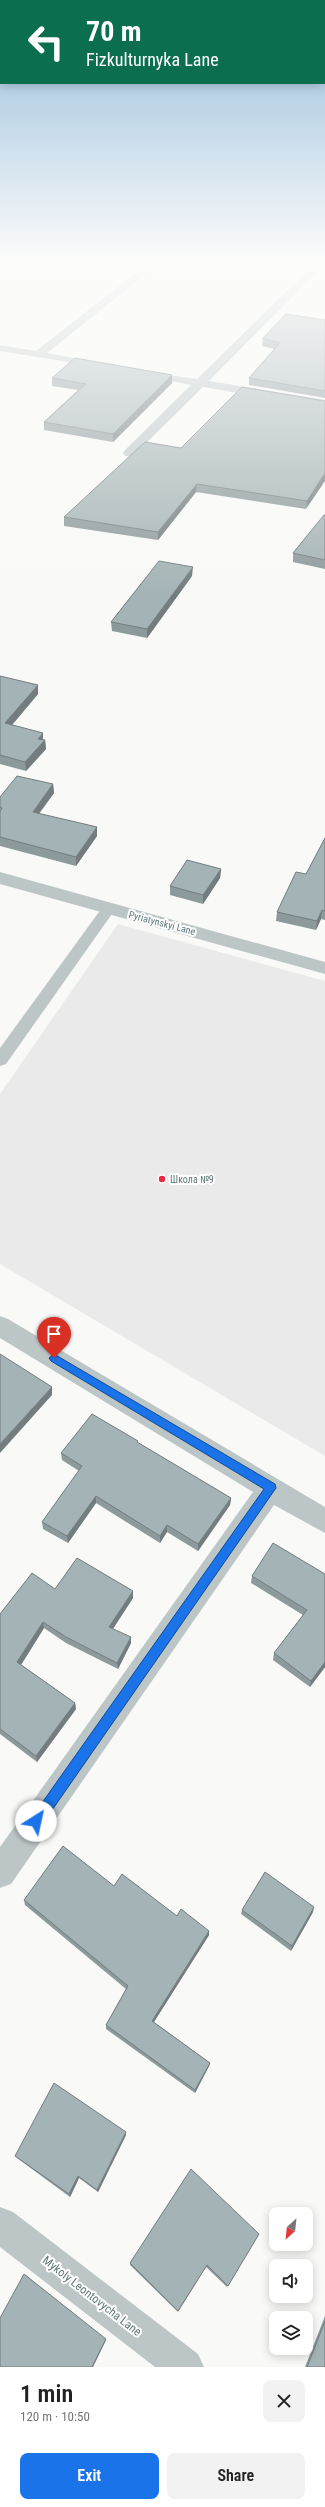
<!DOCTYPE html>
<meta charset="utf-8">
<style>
:root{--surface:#fff;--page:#f2f2f2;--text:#222;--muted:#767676;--accent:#1a73e8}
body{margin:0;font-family:"Roboto Condensed",sans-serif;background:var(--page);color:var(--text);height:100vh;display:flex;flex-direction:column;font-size:15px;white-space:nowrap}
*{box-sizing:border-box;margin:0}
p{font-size:13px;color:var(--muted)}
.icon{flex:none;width:22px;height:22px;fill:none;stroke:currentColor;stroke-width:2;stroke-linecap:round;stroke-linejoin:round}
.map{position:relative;height:2367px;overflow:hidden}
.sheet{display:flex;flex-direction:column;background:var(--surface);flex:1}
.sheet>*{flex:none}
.banner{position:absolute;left:0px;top:0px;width:325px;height:84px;box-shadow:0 2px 10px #0003;background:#0b6e4f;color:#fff;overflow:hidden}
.needle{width:26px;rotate:207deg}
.controls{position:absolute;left:269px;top:2207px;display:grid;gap:8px}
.controls a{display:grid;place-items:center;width:44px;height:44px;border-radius:8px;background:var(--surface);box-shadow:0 2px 10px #0003;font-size:20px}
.pin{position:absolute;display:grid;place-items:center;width:34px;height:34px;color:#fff;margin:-41px -17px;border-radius:50% 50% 50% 0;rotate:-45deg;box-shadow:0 0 4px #0007}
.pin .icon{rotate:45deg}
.me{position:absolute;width:44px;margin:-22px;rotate:35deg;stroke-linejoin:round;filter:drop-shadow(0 0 3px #0008)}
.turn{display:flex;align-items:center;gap:14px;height:84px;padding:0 20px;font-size:18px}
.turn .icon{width:52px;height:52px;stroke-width:2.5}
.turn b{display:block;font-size:28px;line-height:34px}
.round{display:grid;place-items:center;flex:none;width:42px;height:42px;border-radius:8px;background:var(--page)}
.headline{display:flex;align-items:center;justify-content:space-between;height:68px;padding:0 20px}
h1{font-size:24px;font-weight:600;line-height:30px}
.button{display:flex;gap:8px;margin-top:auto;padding:8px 20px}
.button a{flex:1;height:46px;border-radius:8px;background:var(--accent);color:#fff;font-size:16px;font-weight:600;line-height:46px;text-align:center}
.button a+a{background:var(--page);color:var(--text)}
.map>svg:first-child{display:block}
.built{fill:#eaeaea}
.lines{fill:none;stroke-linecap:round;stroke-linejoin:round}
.lane{fill:#bdc6c7;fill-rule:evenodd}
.street{fill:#bdc6c7;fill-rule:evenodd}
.wall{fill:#8d9a9c}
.shaded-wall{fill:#737d7f}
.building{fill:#a4b3b5;stroke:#737d7f}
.route{fill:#1a73e8;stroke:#114b97}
.poi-dot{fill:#e42c3e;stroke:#fff;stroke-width:1.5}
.labels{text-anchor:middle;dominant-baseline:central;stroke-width:4;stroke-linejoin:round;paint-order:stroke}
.street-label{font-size:10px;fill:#5f787c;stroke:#fff}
.poi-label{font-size:10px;fill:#5f787c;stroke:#fff;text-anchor:start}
.near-street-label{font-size:12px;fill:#5f787c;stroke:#fff}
</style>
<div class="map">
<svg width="325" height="2367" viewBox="0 0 325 2367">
<rect width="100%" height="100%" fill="#f9f9f7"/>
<path class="built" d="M118 924 325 981V1456L0 1264V1094Z"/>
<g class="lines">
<path class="lane" d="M109 903 114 905 117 908 114 911 6 1064 0 1066V1048L104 905Z"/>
<g class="street">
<path d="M146 265H157L47 353 105 364V368L0 351V345L36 351Z"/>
<path d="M313 265H324L209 381 325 400V408L203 387 133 456H125L123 453 125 450 191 385 139 375V371L197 379Z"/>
<path d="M0 872 325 962V974L0 884Z"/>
<path d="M0 1316 8 1319 325 1507V1533L274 1505 11 1884 0 1888V1847L253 1492 0 1338Z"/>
<path d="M0 2207 13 2212 198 2354 204 2367H155L0 2247Z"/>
</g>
</g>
<g class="wall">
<path d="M325 320V398L249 385V378L274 349 262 346 263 338Z"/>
<path d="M52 378 172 383 113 442 44 430V422L78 390 52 386Z"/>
<path d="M325 401 306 509 196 492 158 540 64 526V517L181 448Z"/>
<path d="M325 515V569L293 562V553Z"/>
<path d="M192 576 147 638 112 631 111 622Z"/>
<path d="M0 676 38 694 12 725 45 740 46 749 26 771 0 764Z"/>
<path d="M53 784 54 793 39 814 97 827V836L76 866 0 846V797Z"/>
<path d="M325 838V920L321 919 316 930 276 921 277 912 306 874Z"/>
<path d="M221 869 220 878 203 904 170 895V886Z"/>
<path d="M138 1443 231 1498 230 1505 198 1551 167 1532 160 1543 96 1503 68 1543 43 1529 42 1522 79 1471 62 1460 61 1453Z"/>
<path d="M325 1574V1667L310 1687 273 1660 274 1653 303 1615 251 1583 252 1576Z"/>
<path d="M55 1589 133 1591V1598L113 1629 131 1643 118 1669 66 1643 44 1628 21 1665 75 1703 76 1709 37 1762 0 1734V1614Z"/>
<path d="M114 1886 177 1916 209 1931V1935L154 2022 210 2063 209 2066 195 2093 106 2029V2025L126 1989 25 1905 24 1900Z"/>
<path d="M242 1910 313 1912 291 1951 241 1914Z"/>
<path d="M126 2135 98 2192 79 2178 70 2197 17 2158 15 2156Z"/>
<path d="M259 2234 227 2287 206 2267 178 2312 130 2265V2263Z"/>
<path d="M325 2316V2367H305Z"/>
</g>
<g class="shaded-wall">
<path d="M172 375V383L113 442V434Z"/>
<path d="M325 473V481L306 509 307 501Z"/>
<path d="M197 484 196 492 158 540V532Z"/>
<path d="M193 567 192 576 147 638V629Z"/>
<path d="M38 685V694L6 732 5 723Z"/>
<path d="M43 733V742L38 739Z"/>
<path d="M45 740 46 749 26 771 25 762Z"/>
<path d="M53 784 54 793 33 821V812Z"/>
<path d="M97 827V836L76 866V857Z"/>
<path d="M221 869 220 878 203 904V895Z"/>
<path d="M322 910 321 919 316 930 317 921Z"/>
<path d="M52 1387V1395L0 1453V1444Z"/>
<path d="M96 1496V1503L68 1543 67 1536Z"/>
<path d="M231 1498 230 1505 198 1551V1544Z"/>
<path d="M167 1525V1532L160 1543V1536Z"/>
<path d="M133 1591V1598L110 1633 109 1627Z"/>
<path d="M43 1622 44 1628 19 1668 17 1662Z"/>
<path d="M131 1637V1643L118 1669 117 1663Z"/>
<path d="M325 1662V1667L310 1687 311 1681Z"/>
<path d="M75 1703 76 1709 37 1762 36 1756Z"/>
<path d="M314 1907 313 1912 291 1951 292 1946Z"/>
<path d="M209 1931V1935L152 2025V2021Z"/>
<path d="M210 2063 209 2066 195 2093V2090Z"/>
<path d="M126 2132V2135L98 2192 97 2190Z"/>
<path d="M78 2176 79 2178 70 2197 69 2194Z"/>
<path d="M25 2275 106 2340 93 2367H92Z"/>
</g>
<g class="building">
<path d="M286 314 325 320V391L249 378 280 343 263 338Z"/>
<path d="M75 358 172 375 113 434 44 422 86 384 52 378Z"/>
<path d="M242 387 325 401V473L307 501 197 484 158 532 64 517 145 442 181 448Z"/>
<path d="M324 515H325V560L293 553Z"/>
<path d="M159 561 193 567 147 629 111 622Z"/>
<path d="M0 676 38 685 5 723 43 733 38 739 45 740 25 762 0 755Z"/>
<path d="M17 776 53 784 33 812 97 827 76 857 0 837V811L2 808 0 807V797Z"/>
<path d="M325 838V911L322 910 317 921 277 912 296 872 306 874Z"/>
<path d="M187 860 221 869 203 895 170 886Z"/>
<path d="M0 1354 52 1387 0 1444Z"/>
<path d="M92 1414 138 1441 137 1442 231 1498 198 1544 167 1525 160 1536 96 1496 67 1536 42 1522 82 1466 61 1453Z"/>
<path d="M273 1543 325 1574V1662L311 1681 274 1653 307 1610 252 1576Z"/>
<path d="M77 1558 133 1591 109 1627 131 1637 117 1663 66 1637 43 1622 17 1662 75 1703 36 1756 0 1729V1614L32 1573 55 1589Z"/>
<path d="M63 1846 114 1886 122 1874 177 1916 181 1909 209 1931 152 2021 210 2063 195 2090 106 2025 128 1986 24 1900Z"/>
<path d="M265 1872 314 1907 292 1946 242 1910Z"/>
<path d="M54 2083 126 2132 97 2190 78 2176 69 2194 15 2156Z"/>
<path d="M191 2169 259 2234 228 2286 207 2265 178 2311 130 2263Z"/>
<path d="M24 2274 106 2339 92 2367H0V2318Z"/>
<path d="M325 2321V2367H307Z"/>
</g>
<linearGradient id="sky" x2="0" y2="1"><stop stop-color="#94bcdb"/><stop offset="0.44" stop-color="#fcfcfb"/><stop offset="1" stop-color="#fcfcfb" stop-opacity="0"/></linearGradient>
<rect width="325" height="596" fill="url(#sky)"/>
<path class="route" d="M54 1354 275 1484 276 1488 41 1826 36 1828 32 1826 30 1821 32 1817 264 1489 51 1361 49 1358Z"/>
<circle class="poi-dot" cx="162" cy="1179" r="4"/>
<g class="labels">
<g class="street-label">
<text transform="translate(162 923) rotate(15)">Pyriatynskyi Lane</text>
</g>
<g class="poi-label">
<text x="170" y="1179">Школа №9</text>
</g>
<g class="near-street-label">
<text transform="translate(92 2296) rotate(38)">Mykoly Leontovycha Lane</text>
</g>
</g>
</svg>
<div class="controls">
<a><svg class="needle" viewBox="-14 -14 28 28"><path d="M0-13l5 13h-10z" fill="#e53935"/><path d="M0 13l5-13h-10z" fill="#767676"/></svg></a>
<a><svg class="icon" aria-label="sound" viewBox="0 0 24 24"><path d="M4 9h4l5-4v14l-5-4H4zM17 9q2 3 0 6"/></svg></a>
<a><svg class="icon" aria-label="layers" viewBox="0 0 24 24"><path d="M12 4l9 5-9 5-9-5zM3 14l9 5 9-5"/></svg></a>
</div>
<div class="pin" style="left:54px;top:1358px;background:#d93025"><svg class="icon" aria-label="arrive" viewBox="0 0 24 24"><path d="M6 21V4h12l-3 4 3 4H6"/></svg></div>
<svg class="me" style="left:36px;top:1821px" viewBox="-20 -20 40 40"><circle r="19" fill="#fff"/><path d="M0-13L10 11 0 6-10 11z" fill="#1a73e8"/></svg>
<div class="banner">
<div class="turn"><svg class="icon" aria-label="left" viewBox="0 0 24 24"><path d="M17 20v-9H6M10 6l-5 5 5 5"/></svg><div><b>70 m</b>Fizkulturnyka Lane</div></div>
</div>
</div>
<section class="sheet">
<div class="headline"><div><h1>1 min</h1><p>120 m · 10:50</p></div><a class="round"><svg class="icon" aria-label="close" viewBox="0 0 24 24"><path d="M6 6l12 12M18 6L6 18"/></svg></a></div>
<div class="button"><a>Exit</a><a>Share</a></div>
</section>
